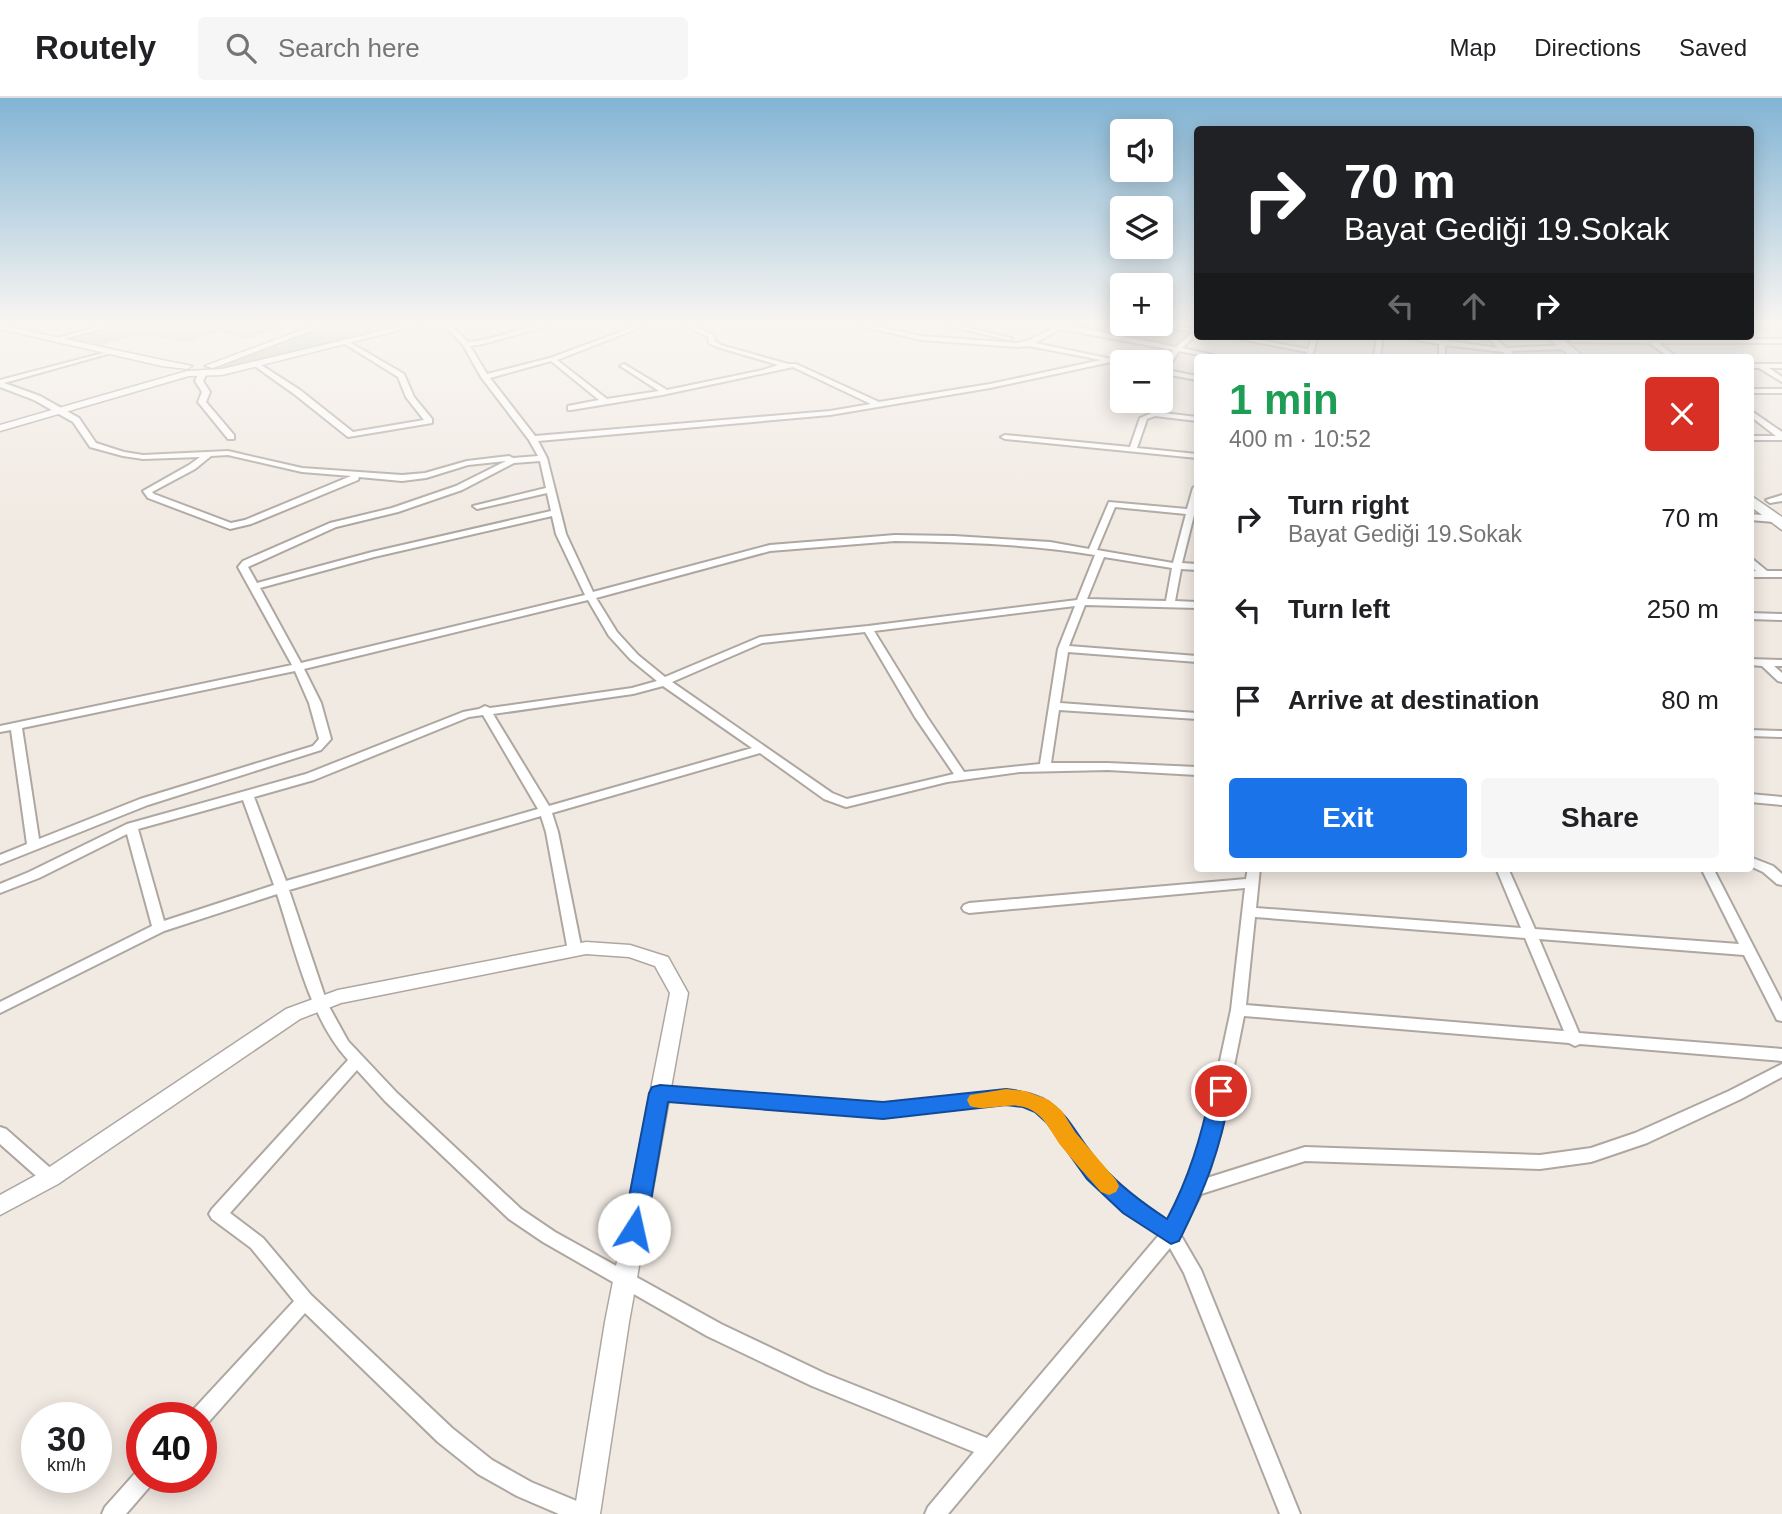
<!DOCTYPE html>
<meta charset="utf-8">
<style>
:root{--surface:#fff;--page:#f6f6f6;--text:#202124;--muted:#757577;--line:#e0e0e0;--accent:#1a73e8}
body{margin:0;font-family:Helvetica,sans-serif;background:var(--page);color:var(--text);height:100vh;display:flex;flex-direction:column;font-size:26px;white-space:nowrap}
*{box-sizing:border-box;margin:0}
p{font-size:23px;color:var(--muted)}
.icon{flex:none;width:38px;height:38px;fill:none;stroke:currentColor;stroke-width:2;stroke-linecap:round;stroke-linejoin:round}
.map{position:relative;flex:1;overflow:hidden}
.drawer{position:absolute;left:1194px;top:256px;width:560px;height:518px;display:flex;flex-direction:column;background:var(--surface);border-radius:7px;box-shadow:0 4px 18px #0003}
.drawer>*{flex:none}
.guide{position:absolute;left:1194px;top:28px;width:560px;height:214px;border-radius:7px;box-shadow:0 4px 18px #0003;background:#202124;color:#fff;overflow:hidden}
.controls{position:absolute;left:1110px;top:21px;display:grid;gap:14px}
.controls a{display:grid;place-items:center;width:63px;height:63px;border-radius:7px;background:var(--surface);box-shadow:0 4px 18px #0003;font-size:35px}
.speed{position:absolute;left:21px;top:1304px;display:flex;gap:14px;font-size:35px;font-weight:700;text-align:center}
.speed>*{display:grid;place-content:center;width:91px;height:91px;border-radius:50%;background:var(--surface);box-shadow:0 4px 18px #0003;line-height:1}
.speed small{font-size:18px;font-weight:400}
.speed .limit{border:10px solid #d22;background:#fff;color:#111}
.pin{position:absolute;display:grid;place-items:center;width:60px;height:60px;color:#fff;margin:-30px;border:4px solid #fff;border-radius:50%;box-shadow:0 2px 7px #0007}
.me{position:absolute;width:77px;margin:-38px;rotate:10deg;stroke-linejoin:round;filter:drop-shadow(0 0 5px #0008)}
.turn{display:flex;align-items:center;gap:24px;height:147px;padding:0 35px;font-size:32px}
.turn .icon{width:91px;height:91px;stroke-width:2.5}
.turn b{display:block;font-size:49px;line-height:60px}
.lanes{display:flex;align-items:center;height:66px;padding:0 35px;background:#0003;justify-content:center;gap:35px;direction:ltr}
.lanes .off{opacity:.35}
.round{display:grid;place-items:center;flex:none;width:74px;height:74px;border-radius:7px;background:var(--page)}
.summary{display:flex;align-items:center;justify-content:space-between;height:119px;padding:0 35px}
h1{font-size:42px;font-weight:600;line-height:52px;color:#1e9e55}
.button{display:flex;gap:14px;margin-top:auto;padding:14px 35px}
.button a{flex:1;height:80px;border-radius:7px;background:var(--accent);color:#fff;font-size:28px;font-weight:600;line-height:80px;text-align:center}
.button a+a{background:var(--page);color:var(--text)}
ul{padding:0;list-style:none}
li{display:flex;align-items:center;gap:21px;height:91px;padding:0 35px}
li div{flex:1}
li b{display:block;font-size:26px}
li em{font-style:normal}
header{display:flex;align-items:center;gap:42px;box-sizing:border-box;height:98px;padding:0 35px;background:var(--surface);border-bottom:2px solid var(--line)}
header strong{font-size:33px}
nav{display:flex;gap:38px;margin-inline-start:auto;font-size:24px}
.search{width:490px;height:63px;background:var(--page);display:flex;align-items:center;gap:18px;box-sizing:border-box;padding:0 24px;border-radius:7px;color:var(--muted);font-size:26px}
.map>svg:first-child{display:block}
.green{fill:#bdccb4}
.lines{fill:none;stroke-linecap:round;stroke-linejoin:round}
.street-casing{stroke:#aea7a1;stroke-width:4}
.secondary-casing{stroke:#aea7a1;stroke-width:3}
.highway-casing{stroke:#aea7a1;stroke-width:3}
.street{fill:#fff;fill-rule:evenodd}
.secondary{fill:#fff;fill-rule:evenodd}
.highway{fill:#fff;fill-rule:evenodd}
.route{fill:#1a73e8;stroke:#114b97;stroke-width:2}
.slow{fill:#f59e0b}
</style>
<header>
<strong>Routely</strong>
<div class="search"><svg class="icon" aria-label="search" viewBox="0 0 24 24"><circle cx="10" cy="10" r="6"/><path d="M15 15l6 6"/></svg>Search here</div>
<nav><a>Map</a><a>Directions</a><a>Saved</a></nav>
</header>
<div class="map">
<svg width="1782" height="1416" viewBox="0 0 1782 1416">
<rect width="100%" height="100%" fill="#f1eae3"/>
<g class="green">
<path d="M117 227H289L248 241 217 234 185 244 149 237 128 239 102 247 70 241Z"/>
<path d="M331 227H407L222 272 215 270Z"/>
<path d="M1069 227H1154L1191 233 1174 249 1066 228Z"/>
</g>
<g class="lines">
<g class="street-casing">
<g id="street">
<path d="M105 227H114L57 243 54 241Z"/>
<path d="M444 227H450L468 244 483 242 539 227H548L547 228 483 246 470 248 487 276 550 260 639 227H647L557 262 607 301 659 293 622 269 620 268 624 266 667 292 763 272 778 267 717 249 709 245 708 239 684 227H692L714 237 715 243 721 247 788 266H796L879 304 990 286 1101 262 1029 248 1017 249 921 242 860 228 859 227H869L921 238 1017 245 1027 243 1053 230V227H1066L1176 249 1193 234 1159 227H1171L1197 231V237L1182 250 1223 259H1209L1179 253 1167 272 1197 278V282L1160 275V271L1173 252 1060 231 1035 245 1126 264H1122V266L1111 264 990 290 830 317 538 343 547 360 566 436 593 494 770 447 895 437 954 438 1050 444 1089 451 1109 404 1187 411 1193 390 1197 387V418L1194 417 1182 465 1197 466V472L1181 471 1175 503 1197 504V510L1085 507 1069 548 1197 558V564L1068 554 1060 605 1197 615V621L1059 612 1051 665H1108L1197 669V677L1108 672 1020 674 947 684 846 709 824 701 760 655 552 715 558 734 582 853 580 856H570L568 853 546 734 541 718 289 792 327 905 348 943 397 995 521 1111 555 1134 721 1226 826 1276 987 1340 1159 1137 1098 1089 1083 1073 1050 1025 1036 1012 1028 1008 1006 1005 883 1018 660 1001 654 999 652 995 654 991 660 989 883 1006 1006 993 1029 996 1043 1001 1054 1009 1101 1070 1128 1095 1168 1124 1187 1090 1204 1037 1231 912 1245 790 969 815 964 813 962 810 964 807 969 805 1246 781 1248 770H1260L1256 810 1521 830 1496 770H1508L1535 831 1739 846 1701 770H1713L1782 904V923L1777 922 1744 857 1539 841 1579 935 1782 951V963L1580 946 1575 948 1569 945 1244 918 1220 1037 1207 1080 1305 1049 1540 1057 1591 1050 1635 1035 1729 993 1782 966V979L1741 1001 1647 1045 1591 1064 1540 1071 1305 1063 1201 1096 1180 1136 1201 1172 1300 1416H1280L1184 1175 1170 1150 948 1416H925L928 1409 974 1354 812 1288 707 1238 543 1144 509 1121 385 1003 357 972 230 1115 263 1140 311 1197 452 1330 492 1362 531 1384 591 1409 594 1416H559L517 1398 478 1376 438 1344 305 1215 206 1327 201 1329V1320H189L192 1313 294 1203 251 1150 212 1121 209 1116 212 1111 348 962C309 919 295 850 277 796L164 833 0 915V904L152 828 127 736 39 780 0 795V786L29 774 127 726 306 676 463 614 479 611 485 608 490 610 632 590 657 583 630 561 609 538 588 502 304 571 321 605 331 641 321 652 148 707 0 766V757L27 746 11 632 0 634V628L292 567 238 469 243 463 330 425 392 410 456 388 506 363 468 367 426 380 402 383 359 379 358 382 251 426 230 431 148 400 143 393 189 367 200 359 143 361 123 358 90 349 73 324 34 302 0 289V282L111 253V255L4 285 40 298 79 320 96 345 124 354 143 357 228 353 302 370 402 377 425 375 467 363 509 358 513 360 538 358 529 342 481 279 463 247ZM551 263 599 302 568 308V312H571L662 297 793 269 871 306 830 313 535 338 490 280ZM228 357 302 374 351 378 245 422 231 425 154 396 152 394 195 371 211 358ZM540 363 546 390 473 408 477 411 547 395 551 413 372 454 257 485 248 469 336 429 398 414 462 392 514 365ZM1115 409 1186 416 1173 465 1097 452ZM552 418 556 436 585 497 301 565 260 490 374 459ZM895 443C962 444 1029 446 1095 457L1077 502 868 528 760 539 665 579 638 557 617 534 596 500 770 453ZM1104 459 1172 470 1166 503 1087 501ZM1075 508 1058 551 1040 666 964 674 927 619 874 533ZM865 534 915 619 954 676 847 701 832 695 672 584 762 545ZM295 573 309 605 319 641 313 648 140 701 39 741 22 630ZM663 588 752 650 549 708 493 616 633 596ZM483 617 538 711 286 783 254 699 314 682 469 619ZM243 702 274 787 164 823 138 731ZM1255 819 1525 840 1564 933 1246 907Z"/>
<path d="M945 227H955L1012 240 1009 242Z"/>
<path d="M1224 238H1238L1308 251 1312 238H1318L1312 259H1306L1307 254Z"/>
<path d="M1377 238H1383L1380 259H1374Z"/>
<path d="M1397 238H1414L1498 250 1486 238H1493L1506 250 1567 247 1570 249 1567 251 1511 253 1516 259H1509L1503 254 1445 247V259H1439V246Z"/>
<path d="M344 241 404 276 414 299 432 321V325L348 339 294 296 252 266 258 265 300 292 353 334 424 322 406 299 398 279 342 244 341 243Z"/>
<path d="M1573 241H1782V245H1658L1677 259H1669L1649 245 1571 244 1570 243Z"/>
<path d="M1750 266H1782V270H1769L1782 279V284L1759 270H1750Z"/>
<path d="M199 275 206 277 203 283 210 294 206 304 234 337V341H228L198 304 202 294 195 283Z"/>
<rect x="1750" y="291" width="32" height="4"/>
<path d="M1750 312 1782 334V342H1750V338H1776L1750 318Z"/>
<path d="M1154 314 1197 319V323L1155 318 1147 321 1137 350 1197 356V360L1005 341 1001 339 1005 337 1130 349 1140 320Z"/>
<path d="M1782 397V403L1770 405 1766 402Z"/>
<path d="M1750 416 1774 418 1778 421 1774 424 1750 422Z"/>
<path d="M1750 459 1767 473H1782V479H1750V473H1756L1750 467Z"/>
<path d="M1750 515 1782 516V522L1750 521Z"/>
<path d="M1750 561 1782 562V568H1774L1782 575V584L1778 583 1762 568 1750 567Z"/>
<path d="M1750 632 1782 633V639L1750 638Z"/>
<path d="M1750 696 1782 699V707L1750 704Z"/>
<path d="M1750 759 1773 768 1782 776V787L1777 786 1763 774 1750 768Z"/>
<path d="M0 1029 6 1031 56 1075 58 1080 56 1085 50 1087 44 1085 0 1046Z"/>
<path d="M142 1370V1379H155L152 1386 126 1416H102L105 1409 138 1372Z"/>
</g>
</g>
<g class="secondary-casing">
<g id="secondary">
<path d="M0 227 162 262 192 268 187 271 162 268 0 231Z"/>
<path d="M315 227H326L213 270 205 268Z"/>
<path d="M407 227H420L222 277 189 278 0 333V327L187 273 222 271Z"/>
<path d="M586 844 630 847 668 859 688 895 629 1224 600 1416H574L605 1224 670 895 655 868 629 859 586 856 341 905 300 921 58 1086 0 1117V1097L42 1074 286 911 338 892Z"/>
</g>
</g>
<g class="highway-casing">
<g id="highway">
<path d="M1546 238H1559L1584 259H1571Z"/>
<path d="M1750 397 1782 419V432L1750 408Z"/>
</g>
</g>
<use href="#street" class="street"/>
<use href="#secondary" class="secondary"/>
<use href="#highway" class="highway"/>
</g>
<linearGradient id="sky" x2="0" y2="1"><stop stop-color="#82b4d4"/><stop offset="0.53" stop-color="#f9f6f2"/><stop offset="1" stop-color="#f9f6f2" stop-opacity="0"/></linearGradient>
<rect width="1782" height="425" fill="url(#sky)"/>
<path class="route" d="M1221 985 1228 987 1231 993C1220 1052 1206 1089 1179 1143L1171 1146 1123 1115 1087 1081 1047 1025 1035 1014 1023 1009 1006 1007 883 1021 668 1004 646 1131 642 1138 634 1141 626 1138 623 1131 649 995 652 989 660 987 883 1004 1006 991C1069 998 1066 1029 1103 1069 1122 1090 1144 1106 1167 1121 1189 1080 1201 1039 1211 993L1214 987Z"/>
<path class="slow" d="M1006 991 1025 993 1049 1002 1062 1013 1075 1034 1116 1082 1119 1088 1116 1094 1109 1097 1101 1094C1088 1079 1074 1064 1061 1048 1050 1033 1044 1015 1024 1009 1006 1004 987 1014 970 1008L967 1002 970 997Z"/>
</svg>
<div class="controls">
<a><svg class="icon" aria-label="sound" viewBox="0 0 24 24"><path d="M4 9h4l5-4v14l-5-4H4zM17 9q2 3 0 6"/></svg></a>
<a><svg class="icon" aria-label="layers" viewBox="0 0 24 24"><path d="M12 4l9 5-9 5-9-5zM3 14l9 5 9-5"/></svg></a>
<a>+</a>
<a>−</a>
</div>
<div class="speed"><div>30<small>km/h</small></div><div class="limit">40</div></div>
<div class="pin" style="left:1221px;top:993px;background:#d93025"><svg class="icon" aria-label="arrive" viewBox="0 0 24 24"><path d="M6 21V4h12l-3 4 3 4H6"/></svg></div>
<svg class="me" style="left:634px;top:1131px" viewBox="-20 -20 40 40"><circle r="19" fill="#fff"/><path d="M0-13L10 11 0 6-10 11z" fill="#1a73e8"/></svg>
<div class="guide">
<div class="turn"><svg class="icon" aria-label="right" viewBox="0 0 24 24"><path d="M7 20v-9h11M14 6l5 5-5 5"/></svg><div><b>70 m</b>Bayat Gediği 19.Sokak</div></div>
<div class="lanes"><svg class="icon off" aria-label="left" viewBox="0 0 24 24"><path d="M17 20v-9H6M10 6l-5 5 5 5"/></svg><svg class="icon off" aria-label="ahead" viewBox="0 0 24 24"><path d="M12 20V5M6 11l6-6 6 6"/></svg><svg class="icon" aria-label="right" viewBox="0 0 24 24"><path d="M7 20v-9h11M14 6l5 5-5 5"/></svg></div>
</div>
<section class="drawer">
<div class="summary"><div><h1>1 min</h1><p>400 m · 10:52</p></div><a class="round" style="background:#d93025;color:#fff"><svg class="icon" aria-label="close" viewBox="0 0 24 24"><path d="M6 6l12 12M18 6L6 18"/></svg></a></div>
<ul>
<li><svg class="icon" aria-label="right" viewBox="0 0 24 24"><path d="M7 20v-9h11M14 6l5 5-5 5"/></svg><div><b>Turn right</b><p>Bayat Gediği 19.Sokak</p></div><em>70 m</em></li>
<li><svg class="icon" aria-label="left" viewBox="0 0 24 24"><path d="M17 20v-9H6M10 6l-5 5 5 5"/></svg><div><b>Turn left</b></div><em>250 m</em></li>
<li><svg class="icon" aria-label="arrive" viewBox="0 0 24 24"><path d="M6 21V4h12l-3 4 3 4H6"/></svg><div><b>Arrive at destination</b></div><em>80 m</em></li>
</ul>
<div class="button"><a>Exit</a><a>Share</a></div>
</section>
</div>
